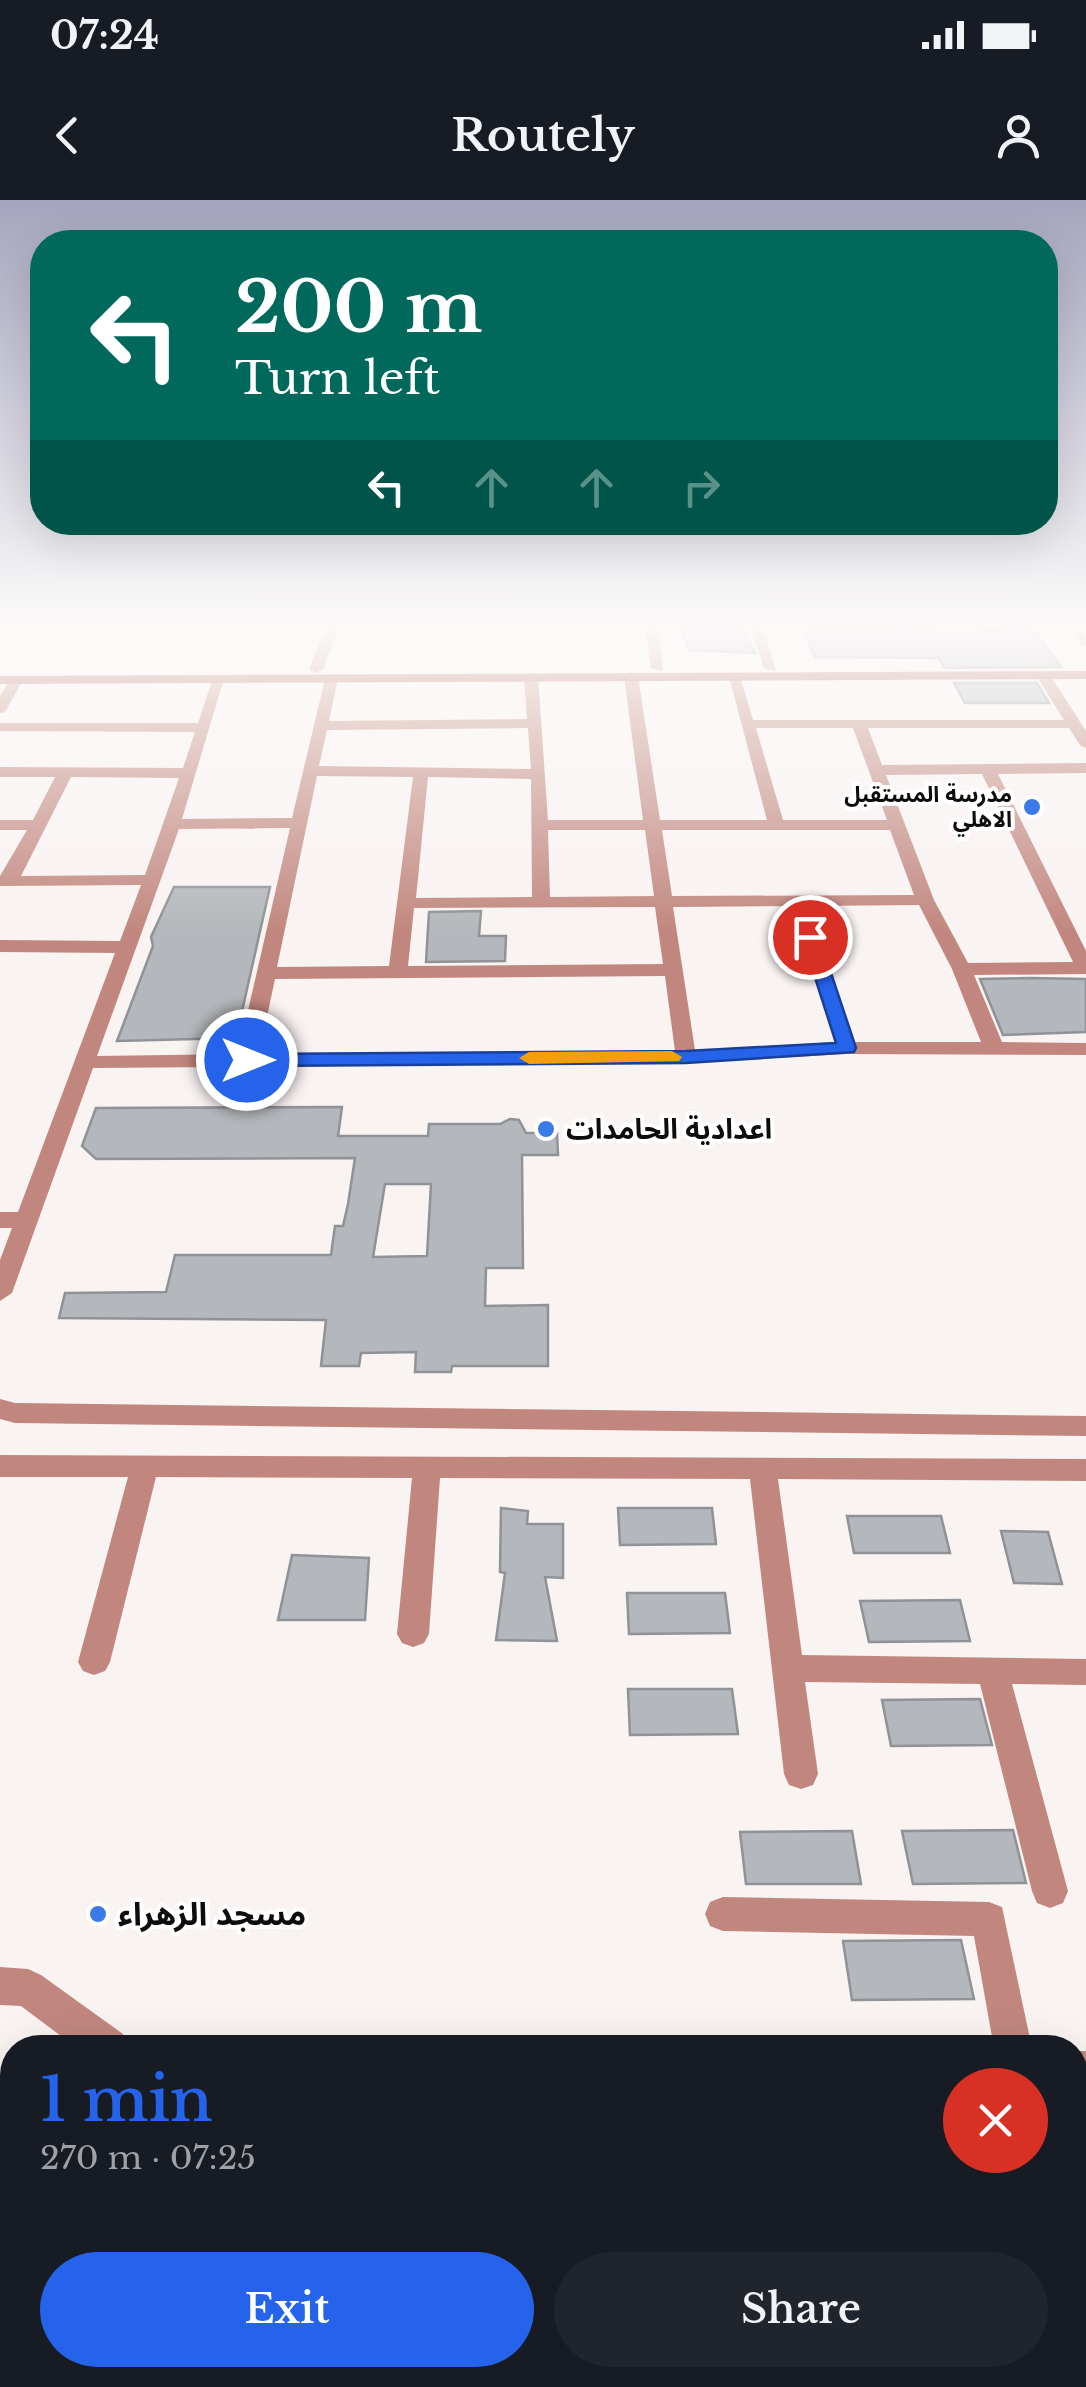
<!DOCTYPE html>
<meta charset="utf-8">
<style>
:root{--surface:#171b24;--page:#20242c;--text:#f1f3f6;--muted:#9ea1a6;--accent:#2563eb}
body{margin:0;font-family:"Libre Baskerville","Noto Sans Arabic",serif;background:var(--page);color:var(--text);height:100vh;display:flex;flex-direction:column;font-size:38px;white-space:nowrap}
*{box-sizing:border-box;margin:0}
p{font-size:32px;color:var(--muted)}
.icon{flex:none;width:55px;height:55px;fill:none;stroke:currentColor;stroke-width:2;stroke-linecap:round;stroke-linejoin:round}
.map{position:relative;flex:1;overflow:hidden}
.drawer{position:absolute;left:0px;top:1835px;width:1088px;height:352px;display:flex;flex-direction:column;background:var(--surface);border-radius:40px 40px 0 0;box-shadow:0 10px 40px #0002}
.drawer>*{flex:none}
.banner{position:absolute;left:30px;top:30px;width:1028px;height:305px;border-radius:40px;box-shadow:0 10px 40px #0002;background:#00695c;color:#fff;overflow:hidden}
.pin{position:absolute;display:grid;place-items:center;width:85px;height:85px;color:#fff;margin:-42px;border:5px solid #fff;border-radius:50%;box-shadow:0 2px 10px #0007}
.me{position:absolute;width:110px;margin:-55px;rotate:90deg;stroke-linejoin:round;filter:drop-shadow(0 0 8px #0008)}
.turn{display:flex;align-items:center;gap:35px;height:210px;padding:0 40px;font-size:45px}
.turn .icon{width:130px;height:130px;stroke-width:2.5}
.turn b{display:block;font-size:70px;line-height:85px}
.lanes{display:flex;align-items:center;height:95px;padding:0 40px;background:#0003;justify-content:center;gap:50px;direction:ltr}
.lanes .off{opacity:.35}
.round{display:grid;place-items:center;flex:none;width:105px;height:105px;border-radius:52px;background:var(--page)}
.headline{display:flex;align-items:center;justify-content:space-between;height:170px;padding:0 40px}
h1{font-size:60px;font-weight:600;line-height:75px;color:var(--accent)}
.primary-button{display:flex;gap:20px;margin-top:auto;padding:20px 40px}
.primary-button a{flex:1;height:115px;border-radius:60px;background:var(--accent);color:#fff;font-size:40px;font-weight:600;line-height:115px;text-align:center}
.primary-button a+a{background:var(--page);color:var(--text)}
.status{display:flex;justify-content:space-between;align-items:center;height:70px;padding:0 50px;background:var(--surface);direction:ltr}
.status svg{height:28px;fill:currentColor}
header{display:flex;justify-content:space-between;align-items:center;height:130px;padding:0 40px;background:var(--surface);font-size:45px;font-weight:600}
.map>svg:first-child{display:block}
.building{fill:#b4b7bb;stroke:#8f9296;stroke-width:2.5;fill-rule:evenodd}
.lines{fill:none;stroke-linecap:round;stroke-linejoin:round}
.street{fill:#c1877e;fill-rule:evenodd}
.secondary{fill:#a35145;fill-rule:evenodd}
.route{fill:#2563eb;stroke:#184099;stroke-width:2.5}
.slow{fill:#f59e0b}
.poi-dot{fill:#3a7be9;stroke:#fff;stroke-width:4}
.labels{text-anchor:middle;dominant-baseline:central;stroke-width:8;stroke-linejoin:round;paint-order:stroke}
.far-poi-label{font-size:22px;font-weight:bold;fill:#0e0c0c;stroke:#fff;text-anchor:end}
.poi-label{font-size:28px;font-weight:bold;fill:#0e0c0c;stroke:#fff;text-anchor:start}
.near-poi-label{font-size:32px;font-weight:bold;fill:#0e0c0c;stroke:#fff;text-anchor:start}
</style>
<div class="status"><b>07:24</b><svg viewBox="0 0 49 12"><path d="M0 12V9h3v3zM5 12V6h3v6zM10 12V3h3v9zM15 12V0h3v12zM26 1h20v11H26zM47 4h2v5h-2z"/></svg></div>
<header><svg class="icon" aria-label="back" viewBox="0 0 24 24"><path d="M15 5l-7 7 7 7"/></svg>Routely<svg class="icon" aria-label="person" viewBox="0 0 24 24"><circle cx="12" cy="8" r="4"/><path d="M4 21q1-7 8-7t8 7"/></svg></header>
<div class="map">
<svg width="1086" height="2187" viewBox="0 0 1086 2187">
<rect width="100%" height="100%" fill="#f9f3f2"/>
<g class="building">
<path d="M679 426H741L755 453 689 450Z"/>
<path d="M936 428 938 432 1033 429 1061 467 944 468 939 458 815 457 803 430Z"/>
<path d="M954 483H1037L1049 503H965Z"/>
<path d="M174 687H270L236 838 117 841 153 746 151 737Z"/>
<path d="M481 711 479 736H506L505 761 426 762 429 712Z"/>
<path d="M1031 778 1086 779V832L1003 835 980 779Z"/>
<path d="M342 907 338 936H428L429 924H500L510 919 519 920 526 933H557L558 955H522L523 1068H486L485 1106 548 1105V1166H452L451 1172H415L416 1152 361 1153 359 1166H321L326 1120 59 1118 65 1093 166 1092 175 1055H331L335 1026H343L348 1004 355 958 96 959 82 946 96 908ZM385 984H431L427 1056 373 1057Z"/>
<path d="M501 1308 528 1311 527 1324H563V1378L545 1377 557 1441 496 1440 505 1373 500 1372Z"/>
<path d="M618 1308H712L716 1344 620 1345Z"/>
<path d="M847 1316H941L950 1353H854Z"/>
<path d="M1001 1331 1048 1332 1062 1384 1014 1383Z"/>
<path d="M292 1355 369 1358 365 1420H278Z"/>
<path d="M627 1393H725L730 1433 629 1434Z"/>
<path d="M960 1400 970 1441 869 1442 860 1401Z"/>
<path d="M628 1489H732L738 1534 630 1535Z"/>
<path d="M980 1499 992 1545 891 1546 882 1500Z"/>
<path d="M1013 1630 1026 1683 913 1684 902 1631Z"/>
<path d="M852 1631 861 1684H746L740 1632Z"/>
<path d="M961 1740 974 1799 852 1800 843 1741Z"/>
</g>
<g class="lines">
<g class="street">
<path d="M0 426H395L389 430H338L323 469 316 473 309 469 325 430 0 431Z"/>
<path d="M645 426H658L663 471 651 468Z"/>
<path d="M750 426H763L776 471 764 468Z"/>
<path d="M1072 426H1085L1086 446 1081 445Z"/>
<path d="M1043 471 1048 472 1086 531V548L1081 546 1069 528H868L882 565 1086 563V573L998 574 1086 751V774L974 775 1002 842 1086 843V855L847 854 686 863 93 868 12 1093 0 1101V1060L12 1028H0V1012H18L115 753 0 752V740L120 741 141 685 0 686V676L27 630H0V620H33L55 577H0V567L183 568 195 532 0 531V523H198L213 478 225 475 182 619 292 618 326 475 338 478 329 521 527 519 524 477 531 473 538 477 548 620H643L624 476 631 472 638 476 660 620H767L728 473 740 476 753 520H1064L1036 475ZM528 528 531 569 319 566 327 530ZM756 528H853L887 620H783ZM982 574 1073 762 968 763 934 700 886 575ZM317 576 413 577 389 766 277 767ZM71 577 179 578 145 675 21 676ZM428 577 531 579 532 697 416 698ZM290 628 238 854 97 856 179 629ZM548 630H645L654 696 550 697ZM662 630H890L914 695 672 696ZM919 705 952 769 981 842H855L809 706ZM791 706 835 842 695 850 673 707ZM655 707 663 764 408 766 414 708ZM665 776 675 851 259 854 275 779Z"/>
<path d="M11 477 23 480 5 512 0 513V496Z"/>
<path d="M0 1199 15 1203 1086 1216V1236L15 1223 0 1219Z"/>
<path d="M0 1255 1086 1259V1281L778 1279 802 1455 1086 1459V1485L1012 1484 1068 1691 1063 1703 1050 1708 1037 1703 1032 1691 980 1484 805 1482 818 1574 813 1585 801 1589 789 1585 784 1574 750 1279 440 1278 429 1434 424 1443 413 1447 402 1443 397 1434 412 1278 156 1277 110 1462 105 1471 94 1475 83 1471 78 1462 128 1277H0Z"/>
<path d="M723 1697 989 1702 1002 1707 1032 1848H994L974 1736 723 1731 710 1726 705 1714 710 1702Z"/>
<path d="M0 1767 28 1769 41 1775 123 1834 128 1848H77L21 1806 0 1805Z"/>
<rect x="1075" y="1851" width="11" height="38"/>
<rect x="1075" y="2128" width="11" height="44"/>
<path d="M17 2175H61L59 2187H15Z"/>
</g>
<path class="secondary" d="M1086 471V479L0 484V476Z"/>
</g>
<linearGradient id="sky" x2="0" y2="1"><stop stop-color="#a5a5bf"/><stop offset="0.58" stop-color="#fcfaf9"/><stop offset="1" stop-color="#fcfaf9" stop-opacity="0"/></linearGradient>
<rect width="1086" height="733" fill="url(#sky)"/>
<path class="route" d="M810 732 819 737 856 848 854 852 686 863 247 866 237 860 247 854 686 851 836 843 802 737Z"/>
<path class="slow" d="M672 851 682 857 679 861 529 864 519 858 529 852Z"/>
<g class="poi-dot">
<circle cx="1032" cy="607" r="10"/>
<circle cx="546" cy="929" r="10"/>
<circle cx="98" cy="1714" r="10"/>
</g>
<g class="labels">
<g class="far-poi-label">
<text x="1012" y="594">مدرسة المستقبل<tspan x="1012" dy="25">الاهلي</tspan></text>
</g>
<g class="poi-label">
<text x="566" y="929">اعدادية الحامدات</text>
</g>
<g class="near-poi-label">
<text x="118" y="1714">مسجد الزهراء</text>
</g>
</g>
</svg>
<div class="pin" style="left:810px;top:737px;background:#d93025"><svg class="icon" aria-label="arrive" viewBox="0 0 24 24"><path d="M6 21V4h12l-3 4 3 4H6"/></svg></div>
<svg class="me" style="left:247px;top:860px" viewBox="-20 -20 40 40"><circle r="17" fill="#2563eb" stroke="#fff" stroke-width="3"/><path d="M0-11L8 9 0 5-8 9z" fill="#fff"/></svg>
<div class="banner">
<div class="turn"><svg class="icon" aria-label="left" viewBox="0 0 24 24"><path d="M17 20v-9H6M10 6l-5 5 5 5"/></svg><div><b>200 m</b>Turn left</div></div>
<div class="lanes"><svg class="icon" aria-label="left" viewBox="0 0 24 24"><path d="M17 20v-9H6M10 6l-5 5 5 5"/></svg><svg class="icon off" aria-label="ahead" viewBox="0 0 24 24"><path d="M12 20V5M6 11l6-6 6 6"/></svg><svg class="icon off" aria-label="ahead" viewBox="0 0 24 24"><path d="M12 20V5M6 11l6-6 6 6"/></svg><svg class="icon off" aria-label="right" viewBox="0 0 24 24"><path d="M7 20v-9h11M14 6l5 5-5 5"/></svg></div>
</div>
<section class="drawer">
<div class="headline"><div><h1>1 min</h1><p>270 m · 07:25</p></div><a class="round" style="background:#d93025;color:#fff"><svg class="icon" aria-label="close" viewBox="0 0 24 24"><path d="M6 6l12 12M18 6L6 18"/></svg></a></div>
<div class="primary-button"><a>Exit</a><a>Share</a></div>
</section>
</div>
